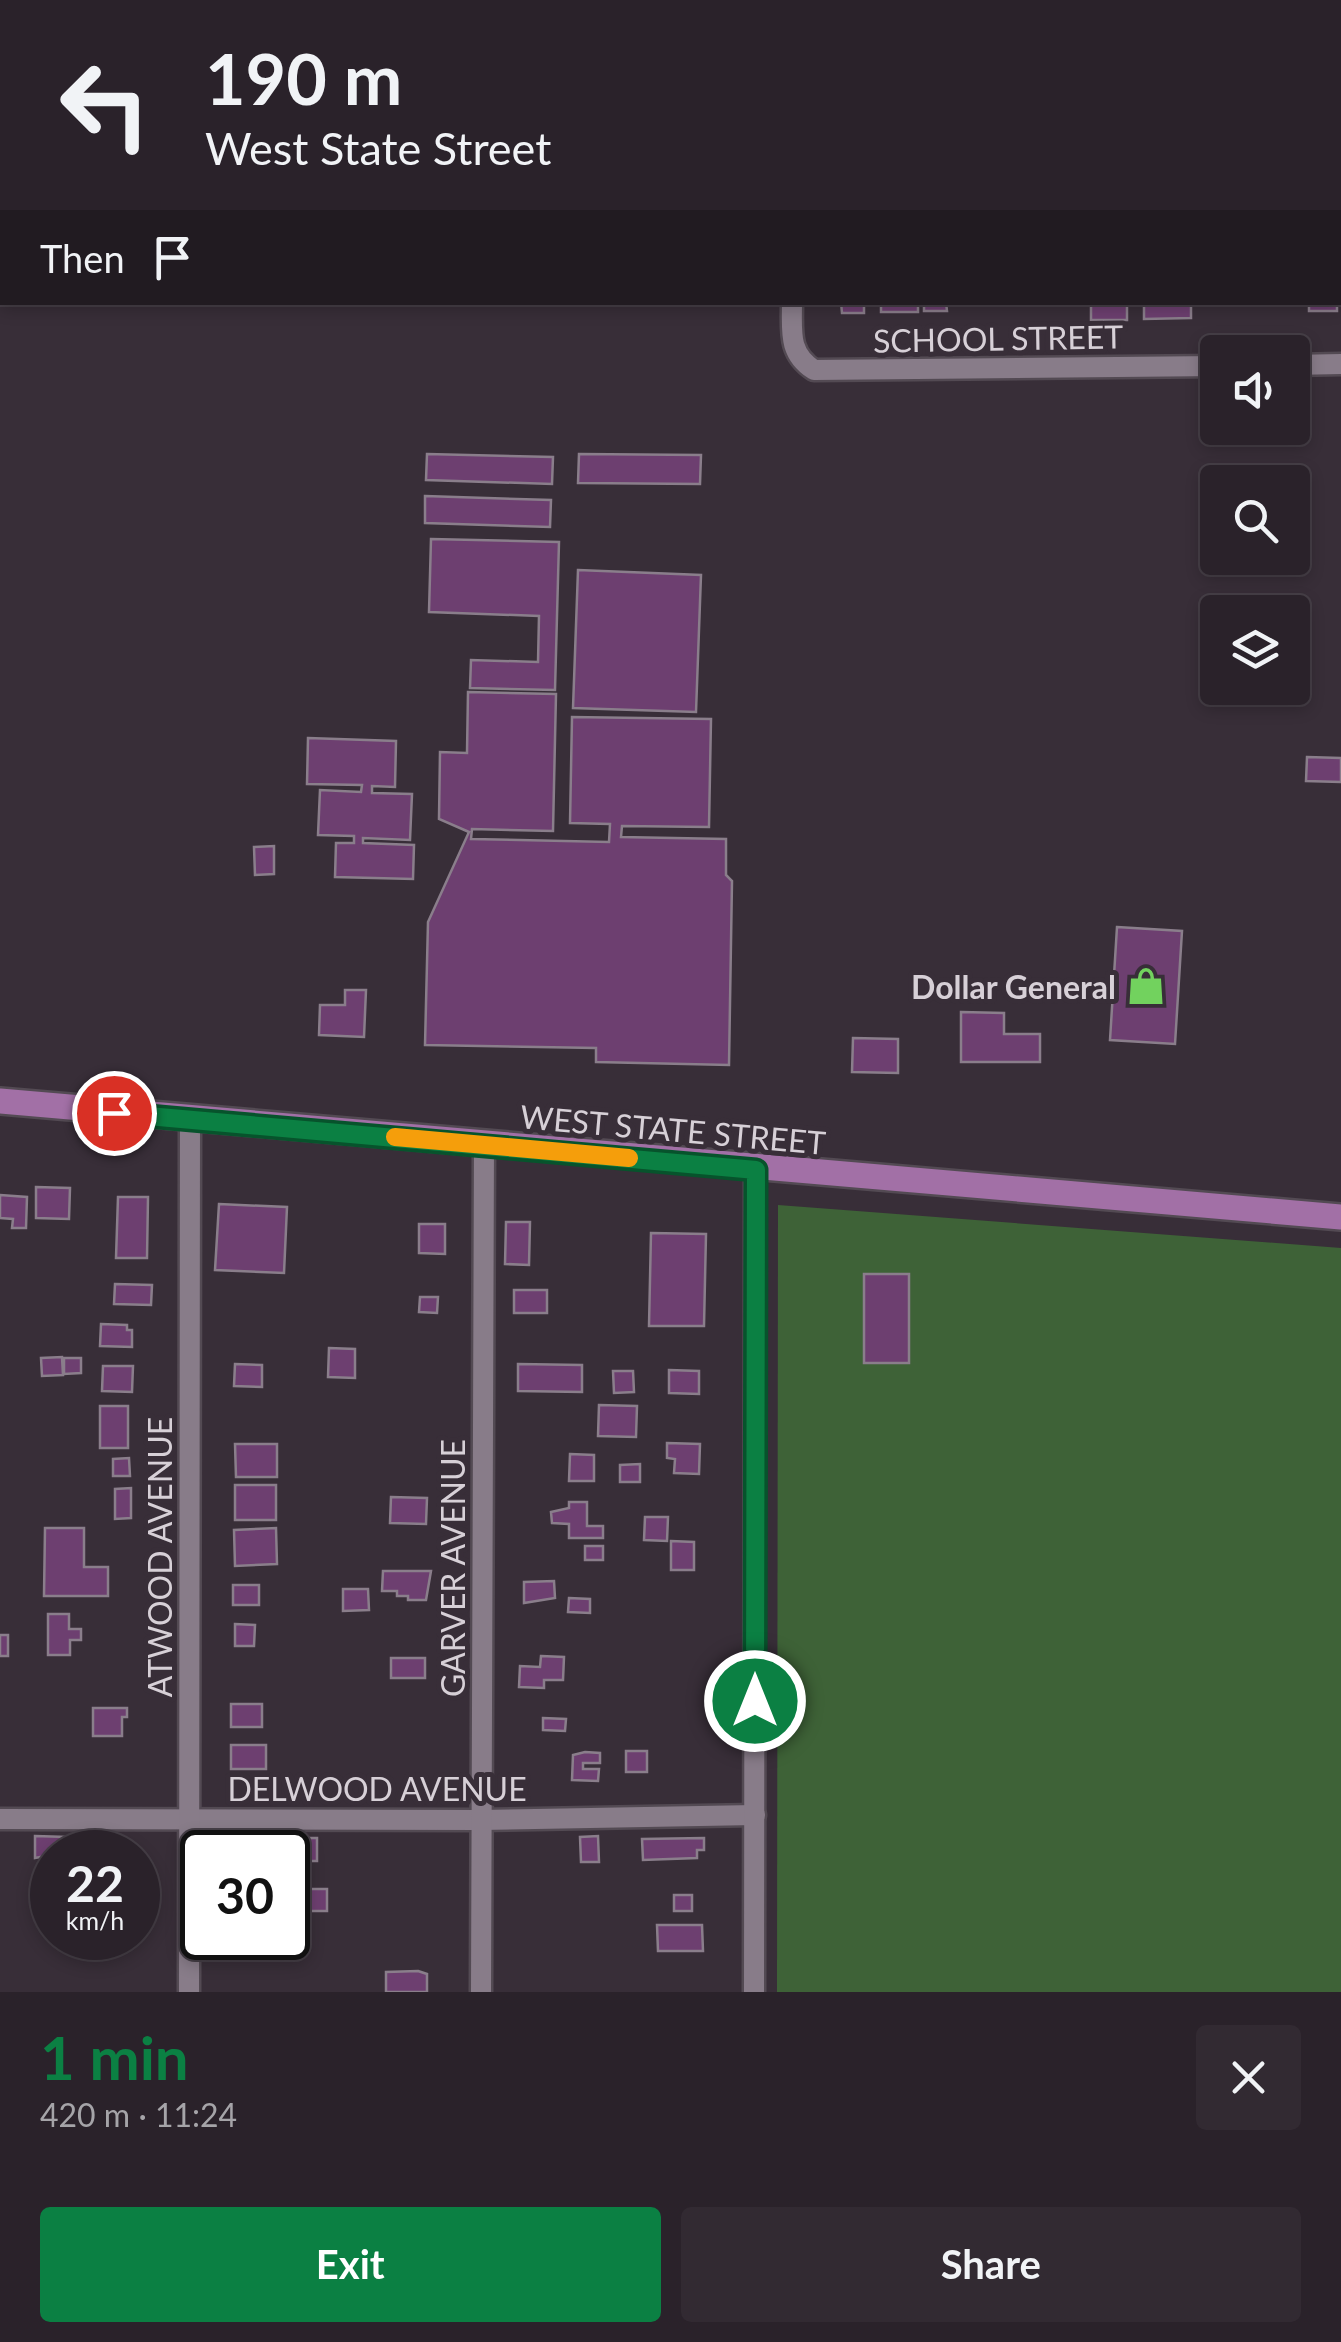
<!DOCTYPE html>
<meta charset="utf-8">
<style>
:root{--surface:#2a222a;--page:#322a32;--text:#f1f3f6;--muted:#a5a4a8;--line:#463f47;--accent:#0b8043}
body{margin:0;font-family:Lato,sans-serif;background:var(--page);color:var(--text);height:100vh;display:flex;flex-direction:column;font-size:38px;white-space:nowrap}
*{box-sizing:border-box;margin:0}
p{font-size:32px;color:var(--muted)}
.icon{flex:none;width:55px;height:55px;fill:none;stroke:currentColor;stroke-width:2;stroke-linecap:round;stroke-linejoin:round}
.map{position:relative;height:1992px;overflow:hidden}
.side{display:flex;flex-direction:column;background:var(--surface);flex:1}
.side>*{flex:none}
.guide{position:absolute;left:0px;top:0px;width:1342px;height:305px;box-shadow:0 5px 15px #0003,0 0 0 2px var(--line);background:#2a222a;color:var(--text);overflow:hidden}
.tools{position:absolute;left:1200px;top:335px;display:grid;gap:20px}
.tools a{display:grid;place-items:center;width:110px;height:110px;border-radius:10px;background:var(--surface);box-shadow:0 5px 15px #0003,0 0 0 2px var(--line);font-size:50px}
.speed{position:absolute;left:30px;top:1830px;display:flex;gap:20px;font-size:50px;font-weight:700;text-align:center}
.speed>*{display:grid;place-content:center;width:130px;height:130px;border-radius:50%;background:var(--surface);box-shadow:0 5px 15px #0003,0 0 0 2px var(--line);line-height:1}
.speed small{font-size:25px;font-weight:400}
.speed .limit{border:5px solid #111;border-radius:15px;background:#fff;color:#111}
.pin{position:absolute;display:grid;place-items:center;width:85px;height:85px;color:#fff;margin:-42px;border:5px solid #fff;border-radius:50%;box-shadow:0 2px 10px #0007}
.me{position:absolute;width:110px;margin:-55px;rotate:0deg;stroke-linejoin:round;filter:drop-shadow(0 0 8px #0008)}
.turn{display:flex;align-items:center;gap:35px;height:210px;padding:0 40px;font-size:45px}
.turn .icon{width:130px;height:130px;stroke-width:2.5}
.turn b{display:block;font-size:70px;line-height:85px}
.then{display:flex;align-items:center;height:95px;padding:0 40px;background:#0003;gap:20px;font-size:38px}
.round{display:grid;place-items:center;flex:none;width:105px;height:105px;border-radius:10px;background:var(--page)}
.summary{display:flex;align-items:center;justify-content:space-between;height:170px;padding:0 40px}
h1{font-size:60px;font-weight:700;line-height:75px;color:var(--accent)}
.primary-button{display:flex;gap:20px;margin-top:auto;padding:20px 40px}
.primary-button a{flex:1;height:115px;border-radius:10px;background:var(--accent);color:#fff;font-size:40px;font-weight:700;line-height:115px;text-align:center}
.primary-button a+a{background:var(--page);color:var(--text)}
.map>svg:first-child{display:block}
.green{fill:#3e6237}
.building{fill:#6d3f70;stroke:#8a7e8b;stroke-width:2.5}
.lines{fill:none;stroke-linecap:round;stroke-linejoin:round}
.minor-casing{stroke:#534a53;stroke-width:25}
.major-casing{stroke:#534a53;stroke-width:30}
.minor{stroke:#887c89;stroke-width:20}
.major{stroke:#a270a6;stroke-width:25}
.route-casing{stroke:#07532c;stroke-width:25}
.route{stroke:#0b8043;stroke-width:18}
.slow{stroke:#f59e0b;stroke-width:18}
.labels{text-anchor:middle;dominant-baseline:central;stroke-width:10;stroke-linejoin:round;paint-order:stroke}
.street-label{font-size:32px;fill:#d7d0d7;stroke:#382e38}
.poi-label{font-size:32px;font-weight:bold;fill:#d7d0d7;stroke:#382e38;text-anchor:end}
</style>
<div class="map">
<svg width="1341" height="1992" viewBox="0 0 1341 1992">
<rect width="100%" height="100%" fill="#382e38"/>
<path class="green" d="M778 1205 1341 1248V1992H777Z"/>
<g class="building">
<path d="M841 302H864V313H842Z"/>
<rect x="881" y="302" width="37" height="10"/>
<path d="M924 302H946L947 311H924Z"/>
<rect x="1091" y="302" width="36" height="18"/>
<path d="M1144 302H1191V318L1144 319Z"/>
<rect x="1309" y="302" width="28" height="9"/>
<path d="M427 454 553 457 552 484 426 480Z"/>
<path d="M579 454 701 455 700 484 578 483Z"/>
<path d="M425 496 551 500 550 527 425 523Z"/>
<path d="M431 539 559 542 555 690 470 688 471 660 538 662 539 616 429 612Z"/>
<path d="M578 570 701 575 696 712 573 708Z"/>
<path d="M468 692 556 694 553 831 472 829 471 839 609 842 610 824 570 823 572 717 711 719 709 827 622 826 621 837 726 839V875L732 881 729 1065 596 1062V1048L425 1045 428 922 469 832 439 819 440 752 467 753Z"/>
<path d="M308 738 396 741 395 787 372 786V793L412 794 410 840 363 838V843L414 845 413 879 335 877 336 843H354V836L318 835 320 790 361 792 362 785 307 784Z"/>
<path d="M1307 757 1341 758V782L1306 781Z"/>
<path d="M274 846V874L255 875 254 847Z"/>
<path d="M1117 927 1182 931 1175 1044 1110 1040Z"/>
<path d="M345 990H366L364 1037 319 1035 320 1005H345Z"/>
<path d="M961 1012 1004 1013V1034H1040V1062H961Z"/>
<path d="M853 1038 898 1039V1073L852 1072Z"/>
<path d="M36 1187 70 1188 69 1219 36 1218Z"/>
<path d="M0 1195 27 1197 26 1228H12L13 1219 0 1218Z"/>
<path d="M118 1197H148L147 1258H116Z"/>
<path d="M219 1204 287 1207 284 1273 215 1270Z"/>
<path d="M506 1222H530L529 1265 505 1264Z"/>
<path d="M419 1224H445V1254L419 1253Z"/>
<path d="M651 1233 706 1234 704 1326H649Z"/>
<rect x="864" y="1274" width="45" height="89"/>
<path d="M115 1284 152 1285 151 1305 114 1304Z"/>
<rect x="514" y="1290" width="33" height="23"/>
<path d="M420 1297H438L437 1313 419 1312Z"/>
<path d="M101 1324 127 1325V1330H132V1347L100 1346Z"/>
<path d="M329 1348 355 1349V1378L328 1377Z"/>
<path d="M62 1357 63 1375 42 1376 41 1358Z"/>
<path d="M64 1358H81V1373L64 1374Z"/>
<path d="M235 1364 262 1365V1387L234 1386Z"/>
<path d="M518 1364 582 1365V1392L518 1391Z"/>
<path d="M103 1366H133L132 1392 102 1391Z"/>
<path d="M669 1370 699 1371V1394L669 1393Z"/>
<path d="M613 1371H633L634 1392 614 1393Z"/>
<path d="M599 1405 637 1406 636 1437 598 1436Z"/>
<rect x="100" y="1406" width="28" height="42"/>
<path d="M667 1443 700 1444 699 1474 674 1473 675 1459 667 1458Z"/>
<path d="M235 1444H277V1477H236Z"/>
<path d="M570 1454 594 1455V1481H569Z"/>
<path d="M129 1458 130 1476H113V1459Z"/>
<path d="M640 1464V1482H620V1465Z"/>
<rect x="235" y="1485" width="41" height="35"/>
<path d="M131 1488V1518L115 1519V1489Z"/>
<path d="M391 1497 427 1498 426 1524 390 1523Z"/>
<path d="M569 1502H587V1526H603V1538H569V1524L552 1523 551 1512 569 1508Z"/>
<path d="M645 1517H668L667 1541 644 1540Z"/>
<path d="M45 1528H84V1567H108V1596H44Z"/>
<path d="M276 1528 277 1564 235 1566 234 1530Z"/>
<path d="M671 1541 694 1542V1570H671Z"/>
<rect x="585" y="1546" width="18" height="14"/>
<path d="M383 1571H431L426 1600H408V1596H397V1591H382Z"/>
<path d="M554 1581 555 1598 524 1603V1582Z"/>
<rect x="233" y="1585" width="26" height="20"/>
<path d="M343 1589H368L369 1610 343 1611Z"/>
<path d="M569 1598 590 1599V1613L568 1612Z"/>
<path d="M48 1614H69V1629H81V1640H70V1655H48Z"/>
<path d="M235 1624 255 1625 254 1646H235Z"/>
<rect x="0" y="1635" width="8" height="21"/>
<path d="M541 1656 564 1657 563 1680H544V1688L519 1687 520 1666 540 1667Z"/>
<rect x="391" y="1658" width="34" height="20"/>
<rect x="231" y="1704" width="31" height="23"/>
<path d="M93 1708H127V1717H122V1736H93Z"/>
<path d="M543 1718 566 1719 565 1731 543 1730Z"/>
<rect x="231" y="1745" width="35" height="24"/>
<rect x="626" y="1751" width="21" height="21"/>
<path d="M585 1752 600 1753V1763H583V1769H599L598 1781 572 1780 573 1755Z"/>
<path d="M35 1836 67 1837V1852L35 1858Z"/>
<path d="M598 1836 599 1862H581L580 1837Z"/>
<rect x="298" y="1838" width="19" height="23"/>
<path d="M704 1838V1850H697V1858L643 1860 642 1839Z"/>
<rect x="304" y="1889" width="23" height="22"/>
<rect x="674" y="1895" width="18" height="16"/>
<path d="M657 1925H702L703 1951H658Z"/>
<path d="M236 1938H276V1958L236 1957Z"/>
<path d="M418 1971 427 1974V1992H386V1972Z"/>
</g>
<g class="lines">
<g class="minor-casing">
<g id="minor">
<path d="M792 0V2"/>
<path d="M1340 92H1341"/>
<path d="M792 302C792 332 788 353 814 370L1218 366"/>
<path d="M1292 365 1341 364"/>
<path d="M0 1819 481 1820 755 1815"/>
<path d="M189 1992 190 1121"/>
<path d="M481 1992 484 1144"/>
<path d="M754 1992 755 1170"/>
</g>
</g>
<g class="major-casing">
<path id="major" d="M0 1101 1341 1217"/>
</g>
<use href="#minor" class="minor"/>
<use href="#major" class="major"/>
</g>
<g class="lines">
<g class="route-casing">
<path id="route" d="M114 1113 756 1170 755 1701"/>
</g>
<use href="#route" class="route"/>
<path class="slow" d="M395 1137 629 1158"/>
</g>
<defs>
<g id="shop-bare" transform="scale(3)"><path d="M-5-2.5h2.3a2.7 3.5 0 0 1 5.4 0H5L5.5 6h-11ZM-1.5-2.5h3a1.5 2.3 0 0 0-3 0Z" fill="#72d25e" stroke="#382e38" stroke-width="2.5" paint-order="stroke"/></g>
</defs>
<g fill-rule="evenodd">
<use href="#shop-bare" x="1146" y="986"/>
</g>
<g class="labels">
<g class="street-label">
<text transform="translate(998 338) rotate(-1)">SCHOOL STREET</text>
<text transform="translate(673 1129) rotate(5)">WEST STATE STREET</text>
<text transform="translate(159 1557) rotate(-90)">ATWOOD AVENUE</text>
<text transform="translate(452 1568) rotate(-90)">GARVER AVENUE</text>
<text x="377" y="1788">DELWOOD AVENUE</text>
</g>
<g class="poi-label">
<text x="1116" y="986">Dollar General</text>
</g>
</g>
</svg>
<div class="tools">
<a><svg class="icon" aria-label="sound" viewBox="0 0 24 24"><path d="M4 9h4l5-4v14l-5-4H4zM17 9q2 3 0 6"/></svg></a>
<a><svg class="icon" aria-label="search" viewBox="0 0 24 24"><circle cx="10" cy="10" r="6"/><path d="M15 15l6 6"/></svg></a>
<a><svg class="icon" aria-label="layers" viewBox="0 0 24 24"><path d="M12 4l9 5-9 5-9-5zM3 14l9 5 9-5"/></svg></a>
</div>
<div class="speed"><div>22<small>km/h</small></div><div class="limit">30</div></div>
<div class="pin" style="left:114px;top:1113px;background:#d93025"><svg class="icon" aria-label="arrive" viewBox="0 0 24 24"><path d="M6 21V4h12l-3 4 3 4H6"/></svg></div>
<svg class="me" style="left:755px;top:1701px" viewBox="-20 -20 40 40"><circle r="17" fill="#0b8043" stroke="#fff" stroke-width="3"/><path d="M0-11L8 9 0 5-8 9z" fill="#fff"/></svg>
<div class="guide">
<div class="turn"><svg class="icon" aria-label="left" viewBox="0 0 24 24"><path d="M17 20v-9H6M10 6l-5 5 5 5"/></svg><div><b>190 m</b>West State Street</div></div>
<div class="then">Then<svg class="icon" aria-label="arrive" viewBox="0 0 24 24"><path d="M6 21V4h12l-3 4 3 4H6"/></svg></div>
</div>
</div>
<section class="side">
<div class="summary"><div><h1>1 min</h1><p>420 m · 11:24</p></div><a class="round"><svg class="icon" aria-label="close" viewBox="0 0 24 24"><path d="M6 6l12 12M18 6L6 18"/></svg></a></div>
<div class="primary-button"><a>Exit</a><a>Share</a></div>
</section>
